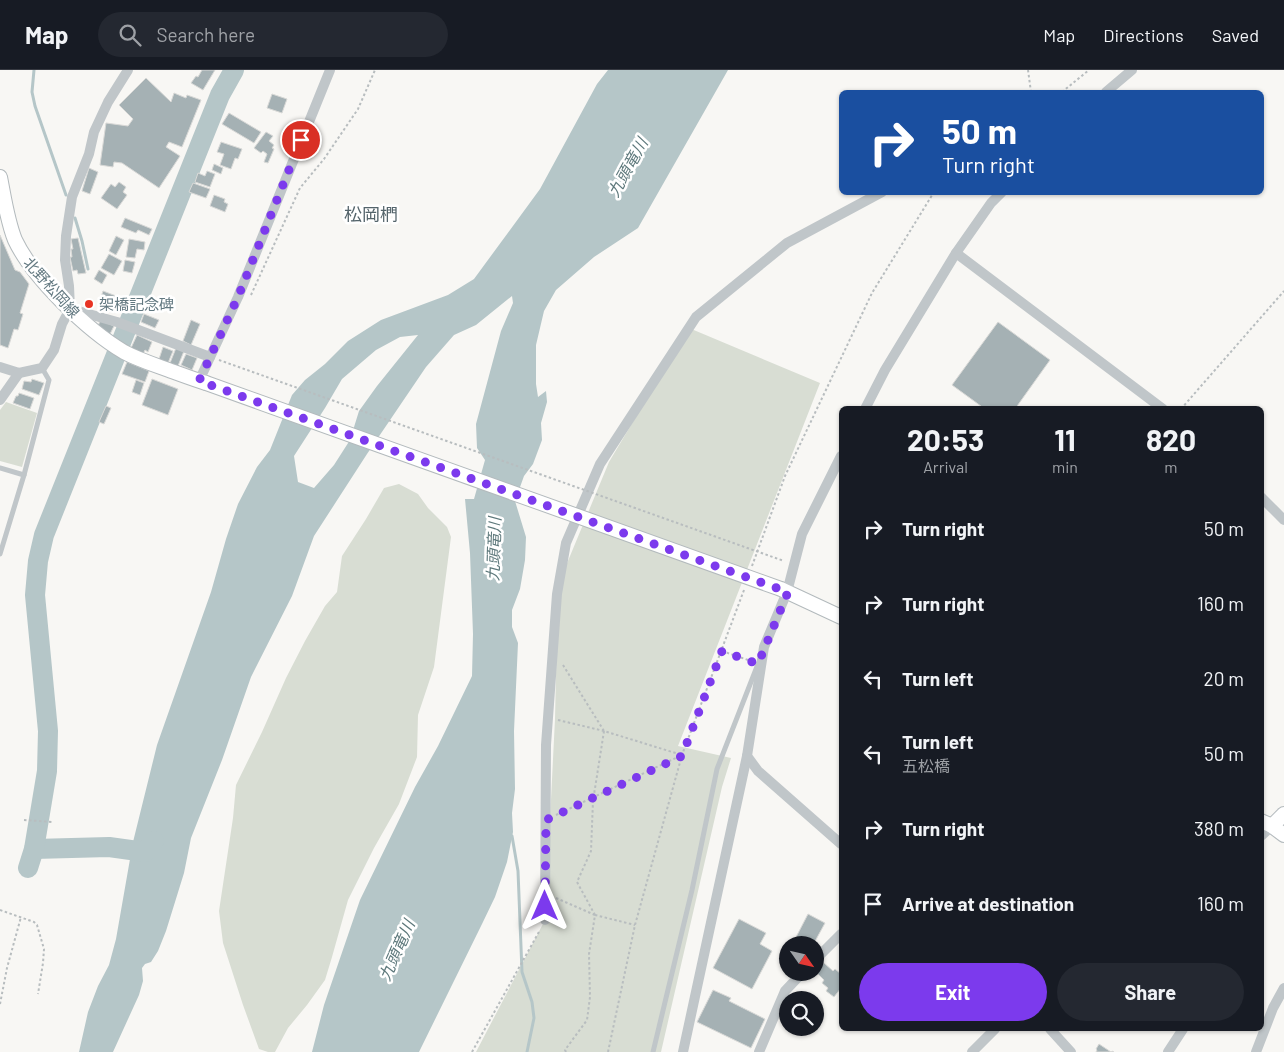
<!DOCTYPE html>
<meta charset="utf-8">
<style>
:root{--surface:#171b24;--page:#242831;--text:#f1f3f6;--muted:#9ea1a6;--line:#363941;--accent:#7c3aed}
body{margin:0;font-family:Barlow,"Noto Sans JP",sans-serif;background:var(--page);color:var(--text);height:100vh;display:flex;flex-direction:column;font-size:19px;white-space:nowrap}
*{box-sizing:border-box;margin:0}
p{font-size:16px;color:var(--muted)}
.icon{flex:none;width:28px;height:28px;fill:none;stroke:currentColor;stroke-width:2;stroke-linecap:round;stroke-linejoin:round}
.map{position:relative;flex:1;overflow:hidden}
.side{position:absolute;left:839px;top:336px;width:425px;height:625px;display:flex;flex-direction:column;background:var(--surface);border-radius:8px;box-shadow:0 1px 4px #0004}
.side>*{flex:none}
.hud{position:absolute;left:839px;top:20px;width:425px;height:105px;border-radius:8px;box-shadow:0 1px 4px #0004;background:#1a4fa0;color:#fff;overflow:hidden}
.needle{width:32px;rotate:124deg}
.controls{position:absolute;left:779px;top:866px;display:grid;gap:10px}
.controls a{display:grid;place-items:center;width:45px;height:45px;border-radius:50%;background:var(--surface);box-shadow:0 1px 4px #0004;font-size:25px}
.pin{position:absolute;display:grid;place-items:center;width:42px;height:42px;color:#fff;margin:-21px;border:2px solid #fff;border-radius:50%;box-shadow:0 1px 5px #0007}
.me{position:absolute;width:55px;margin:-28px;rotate:0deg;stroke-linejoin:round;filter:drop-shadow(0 0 4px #0008)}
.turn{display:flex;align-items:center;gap:18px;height:105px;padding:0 20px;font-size:22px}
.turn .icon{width:65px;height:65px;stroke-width:2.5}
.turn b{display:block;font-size:35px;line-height:42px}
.eta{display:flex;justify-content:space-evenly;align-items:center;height:85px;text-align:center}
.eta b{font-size:30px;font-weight:700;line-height:35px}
.button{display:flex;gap:10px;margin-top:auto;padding:10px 20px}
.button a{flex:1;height:58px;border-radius:30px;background:var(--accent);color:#fff;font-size:20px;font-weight:700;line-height:58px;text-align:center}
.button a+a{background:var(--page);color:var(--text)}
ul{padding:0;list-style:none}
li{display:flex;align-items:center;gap:15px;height:75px;padding:0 20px}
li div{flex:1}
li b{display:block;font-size:19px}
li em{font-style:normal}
header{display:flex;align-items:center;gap:30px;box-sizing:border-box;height:70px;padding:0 25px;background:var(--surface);border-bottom:1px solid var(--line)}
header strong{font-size:24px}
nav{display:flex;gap:28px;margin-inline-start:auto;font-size:18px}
.search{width:350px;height:45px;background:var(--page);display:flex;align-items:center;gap:12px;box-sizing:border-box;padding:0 18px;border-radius:28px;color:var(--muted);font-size:19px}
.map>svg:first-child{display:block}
.green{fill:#d8ddd3}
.water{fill:#b5c6c8;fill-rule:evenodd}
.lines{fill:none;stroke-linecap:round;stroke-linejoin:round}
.stream{stroke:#b5c6c8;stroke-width:3}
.river{stroke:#b5c6c8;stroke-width:20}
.building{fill:#a5b1b4;stroke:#d9d9d7}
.secondary-casing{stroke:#b3babd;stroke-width:16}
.path{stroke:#b8bdbf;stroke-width:2;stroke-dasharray:2.5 2.5;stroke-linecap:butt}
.lane{stroke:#c0c6c9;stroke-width:5}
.street{stroke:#c0c6c9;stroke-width:10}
.secondary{stroke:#fff;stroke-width:14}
.secondary-bridge-casing{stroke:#b3babd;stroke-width:16;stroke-linecap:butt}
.path-bridge{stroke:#b8bdbf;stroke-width:2;stroke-dasharray:2.5 2.5;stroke-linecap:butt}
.secondary-bridge{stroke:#fff;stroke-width:14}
.route{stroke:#7c3aed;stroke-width:9;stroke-dasharray:0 16.2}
.poi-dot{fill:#e83424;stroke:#fff;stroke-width:2}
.labels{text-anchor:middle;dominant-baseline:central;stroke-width:5;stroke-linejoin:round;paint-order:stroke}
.street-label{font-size:15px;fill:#627880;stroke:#fff}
.poi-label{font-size:15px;fill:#627880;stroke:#fff;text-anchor:start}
.water-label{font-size:16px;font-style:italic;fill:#5d787b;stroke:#fff}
.quarter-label{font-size:18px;fill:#54646b;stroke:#fff}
</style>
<header>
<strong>Map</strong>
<div class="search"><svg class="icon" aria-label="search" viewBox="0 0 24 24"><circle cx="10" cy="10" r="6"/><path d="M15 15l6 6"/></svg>Search here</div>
<nav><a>Map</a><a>Directions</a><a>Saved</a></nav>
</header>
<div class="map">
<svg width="1284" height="982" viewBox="0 0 1284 982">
<rect width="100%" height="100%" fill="#f8f7f4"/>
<g class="green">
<path d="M689 258 820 313 678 676 731 688 722 717 661 982H476L545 850 555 649 558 515 609 392Z"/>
<path d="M6 332 37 343 22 397 0 391V340Z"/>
<path d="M399 414 418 424 428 438 447 457 451 467 434 597 418 645 417 687 399 734 374 778 348 830 332 887 325 910 307 935 288 958 275 982H268L259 979 243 935 223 873 219 841 233 748 236 715 262 662 286 608 305 571 325 536 337 522 342 486 366 449 384 418Z"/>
</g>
<path class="water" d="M608 0H728L638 158 594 187 556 220 544 241 536 275V314L538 327 546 321 547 332 541 353 542 370 533 394 524 406 515 431 526 467 525 490 520 519 512 540V557L518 573 514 661 515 719 512 743 513 762 507 792 495 827 482 854 419 982H312L324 935 360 830 415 717 438 676 472 606 473 564 470 483 465 429H474L485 390 477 378 476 354 501 261 513 233 512 226 476 255 454 265 426 297 367 384 314 466 292 526 251 607 222 690 191 768 184 803 166 861 158 881 151 892 145 894 142 898 143 911 139 925 113 982H79L88 942 98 916 109 895 116 869 133 772 157 675 211 522 226 469 238 434 257 397 270 380 292 325 305 310 325 294 348 271 381 250 448 225 474 209 540 119 597 14ZM418 265 377 316 359 341 350 370 334 395 314 418 298 412 294 386 325 338 342 309 376 280 400 267Z"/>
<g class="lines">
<g class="stream">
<path d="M34 0 32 22 35 36 66 125"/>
<path d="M75 148 82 171 88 199"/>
<path d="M512 766 518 801 522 902 532 932 534 948 527 982"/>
</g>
<g class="river">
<path d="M34 779 109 777 145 782 154 771"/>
<path d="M28 798 34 779 47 701 48 661 35 525 38 491 44 465 220 25 234 0"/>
</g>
</g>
<g class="building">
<path d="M202 0H215L203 20 191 13 196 6 198 7Z"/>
<path d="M146 8 171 32 174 23 186 28 187 25 201 30 182 77 169 72 166 77 180 86 159 118 122 93 114 92 113 97 100 95 106 53 128 56 133 49 119 35Z"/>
<path d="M272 24 287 29 282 43 267 38Z"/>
<path d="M229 43 261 62 254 73 222 54Z"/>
<path d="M266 62 273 66 269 71 274 75 272 78 274 79 268 93 264 92 267 84 263 81 261 83 254 78Z"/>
<path d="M221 72 242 79 238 89 235 88 231 99 220 95 224 84 217 82Z"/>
<path d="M214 94 223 98 221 104 212 100Z"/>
<path d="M89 98 98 102 90 124 82 121Z"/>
<path d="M207 101 215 104 210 117 195 112 198 103 205 106Z"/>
<path d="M119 112 126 117 123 122 127 125 117 139 101 128 111 114 115 117Z"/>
<path d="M193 113 210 119 206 128 189 122Z"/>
<path d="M214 125 225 129 224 132 228 134 225 142 210 136Z"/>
<path d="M125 148 152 159 149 165 138 160 136 163 121 157Z"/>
<path d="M0 165 15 200 20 202 29 214 20 243 23 244 18 260 14 259 8 278 0 275Z"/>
<path d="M116 166 124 170 116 185 109 181Z"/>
<path d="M78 168 86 203 78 204 77 200 73 201 70 187H72L71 179H73L71 169Z"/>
<path d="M129 169 145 172 144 180 137 179 135 188 126 187Z"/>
<path d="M109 184 122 191 114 205 101 198Z"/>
<path d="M125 190 135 192 132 203 123 201Z"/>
<path d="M99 200 107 205 102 214 94 209Z"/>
<path d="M103 221 124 229 119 241 99 233Z"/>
<path d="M144 244 159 250 155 258 141 252Z"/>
<path d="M100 250 114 256 110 264 98 257Z"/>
<path d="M191 250 200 254 191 275 183 271Z"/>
<path d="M998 252 1050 290 1015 339H985L952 315Z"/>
<path d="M137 265 152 272 148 282 145 280 143 284 131 278Z"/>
<path d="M163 277 173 281 168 293 159 289Z"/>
<path d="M176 278 184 281 178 296 170 293Z"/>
<path d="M186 284 197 288 192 300 181 295Z"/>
<path d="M127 292 149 301 145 312 122 304Z"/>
<path d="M32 309 44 313 39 325 22 319 24 311 31 312Z"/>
<path d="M152 309 178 319 168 345 142 335Z"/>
<path d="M136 310 144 313 140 325 132 322Z"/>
<path d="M19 323 34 328 30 339 13 333 16 326H18Z"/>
<path d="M106 336 111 338 104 354 99 352Z"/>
<path d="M808 844 825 853 813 875H796L793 873Z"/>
<path d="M739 849 766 863 760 874 772 881 752 919 713 898Z"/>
<path d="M824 893 833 901 835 899 841 904V918L834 927 826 921 828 918 822 913 824 910 816 902Z"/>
<path d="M713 920 731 928 729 931 765 949 751 978 697 952Z"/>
<path d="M1099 974 1111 982 1112 981 1114 982H1096L1097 980 1096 979Z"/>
</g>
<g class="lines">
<g class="secondary-casing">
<g id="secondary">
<path d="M0 107C4 127 7 150 15 170 33 208 87 260 124 282 137 289 152 294 166 299 180 304 193 309 206 313"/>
<path d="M781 519 841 547"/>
<path d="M1261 751 1272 756 1284 765"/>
<path d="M1272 756 1284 744"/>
</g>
</g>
<g class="path">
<path d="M1028 0 1031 22"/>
<path d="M1062 22 1089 0"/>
<path d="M251 225 300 118 324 89 358 39 375 0"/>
<path d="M1181 339 1284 221"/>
<path d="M752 496 785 406 872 223 934 122"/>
<path d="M722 581 751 591"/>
<path d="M563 595 604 661"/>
<path d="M558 650 604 661"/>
<path d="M556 745 682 685"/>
<path d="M24 750 53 752"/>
<path d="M556 828 595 845"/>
<path d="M0 840 34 852 37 855 44 879 43 893 38 924"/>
<path d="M595 845 577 812 591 781 593 731 604 661 682 685"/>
<path d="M0 934 7 898 21 847"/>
<path d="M472 982 540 860"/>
<path d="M566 982 565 980 587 950 590 927 589 884 595 845 635 855"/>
<path d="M608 982 635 855 682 685 744 520"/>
</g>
<g class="lane">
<path d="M0 398 24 405"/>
<path d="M0 484 24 405 49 310 42 298"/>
<path d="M653 982 692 820 717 699 758 594"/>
</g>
<g class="street">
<path d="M1106 22 1132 0"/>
<path d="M956 183 1163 339"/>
<path d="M71 239 117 252 210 287"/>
<path d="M0 297 19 303 42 298 54 280 62 254 70 239 69 216 65 190 66 166 72 127 89 84 94 62 108 32 128 0"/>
<path d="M199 311 238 227 330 0"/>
<path d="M0 330 19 303"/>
<path d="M865 339 885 300 956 183 991 133 1002 122"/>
<path d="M841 386 802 464 787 522 764 577 747 686 758 701 841 774"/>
<path d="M1261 427 1284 450"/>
<path d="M1261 766 1272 756"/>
<path d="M545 850 546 675 557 524 566 473 600 394 696 247 787 173 882 122"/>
<path d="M815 890 841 864"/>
<path d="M1050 959 1071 982"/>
<path d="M683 982 747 686"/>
<path d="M759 982 785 921 803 902"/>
<path d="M972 982 995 959"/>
<path d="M1168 982 1183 959"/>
<path d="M1256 982 1273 938 1284 918"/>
</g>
<use href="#secondary" class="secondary"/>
<g class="secondary-bridge-casing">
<path id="secondary-bridge" d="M206 313 781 519"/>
</g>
<path class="path-bridge" d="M219 290 784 491"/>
<use href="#secondary-bridge" class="secondary-bridge"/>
</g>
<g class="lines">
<path class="route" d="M301 70 238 227 199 311 788 522 758 594 722 581 682 686 546 750 545 836"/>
</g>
<circle class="poi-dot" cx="89" cy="234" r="5"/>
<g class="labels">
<g class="street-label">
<text transform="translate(52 217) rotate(48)">北野松岡線</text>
</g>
<g class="poi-label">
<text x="99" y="234">架橋記念碑</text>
</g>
<g class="water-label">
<text transform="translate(627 97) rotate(-61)">九頭竜川</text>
<text transform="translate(493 479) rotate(-88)">九頭竜川</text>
<text transform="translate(396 880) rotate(-66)">九頭竜川</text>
</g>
<g class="quarter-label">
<text x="371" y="144">松岡椚</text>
</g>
</g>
</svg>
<div class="controls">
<a><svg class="needle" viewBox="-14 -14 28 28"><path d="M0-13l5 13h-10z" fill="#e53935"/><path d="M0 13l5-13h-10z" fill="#9ea1a6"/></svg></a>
<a><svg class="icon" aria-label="search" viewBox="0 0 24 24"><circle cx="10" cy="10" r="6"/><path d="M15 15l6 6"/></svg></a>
</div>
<div class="pin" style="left:301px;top:70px;background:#d93025"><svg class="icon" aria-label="arrive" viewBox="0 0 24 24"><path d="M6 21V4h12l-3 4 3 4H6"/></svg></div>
<svg class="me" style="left:545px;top:836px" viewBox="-20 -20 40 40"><path d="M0-17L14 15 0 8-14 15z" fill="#7c3aed" stroke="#fff" stroke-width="4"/></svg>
<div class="hud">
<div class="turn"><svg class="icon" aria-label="right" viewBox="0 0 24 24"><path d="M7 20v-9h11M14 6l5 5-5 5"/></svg><div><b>50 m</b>Turn right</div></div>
</div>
<section class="side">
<div class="eta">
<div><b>20:53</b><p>Arrival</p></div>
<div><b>11</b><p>min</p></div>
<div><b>820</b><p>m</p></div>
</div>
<ul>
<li><svg class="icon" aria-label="right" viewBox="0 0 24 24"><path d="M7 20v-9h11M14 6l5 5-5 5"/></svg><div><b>Turn right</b></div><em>50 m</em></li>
<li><svg class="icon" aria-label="right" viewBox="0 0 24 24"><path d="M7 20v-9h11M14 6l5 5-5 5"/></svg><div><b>Turn right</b></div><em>160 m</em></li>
<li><svg class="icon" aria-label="left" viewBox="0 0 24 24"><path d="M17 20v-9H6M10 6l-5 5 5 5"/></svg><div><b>Turn left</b></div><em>20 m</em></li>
<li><svg class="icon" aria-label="left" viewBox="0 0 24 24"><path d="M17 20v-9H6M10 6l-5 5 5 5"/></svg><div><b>Turn left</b><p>五松橋</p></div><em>50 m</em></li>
<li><svg class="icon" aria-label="right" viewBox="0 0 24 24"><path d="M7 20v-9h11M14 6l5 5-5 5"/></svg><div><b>Turn right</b></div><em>380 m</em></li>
<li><svg class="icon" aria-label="arrive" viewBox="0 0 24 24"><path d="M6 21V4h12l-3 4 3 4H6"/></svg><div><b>Arrive at destination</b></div><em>160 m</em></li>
</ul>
<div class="button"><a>Exit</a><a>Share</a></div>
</section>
</div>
